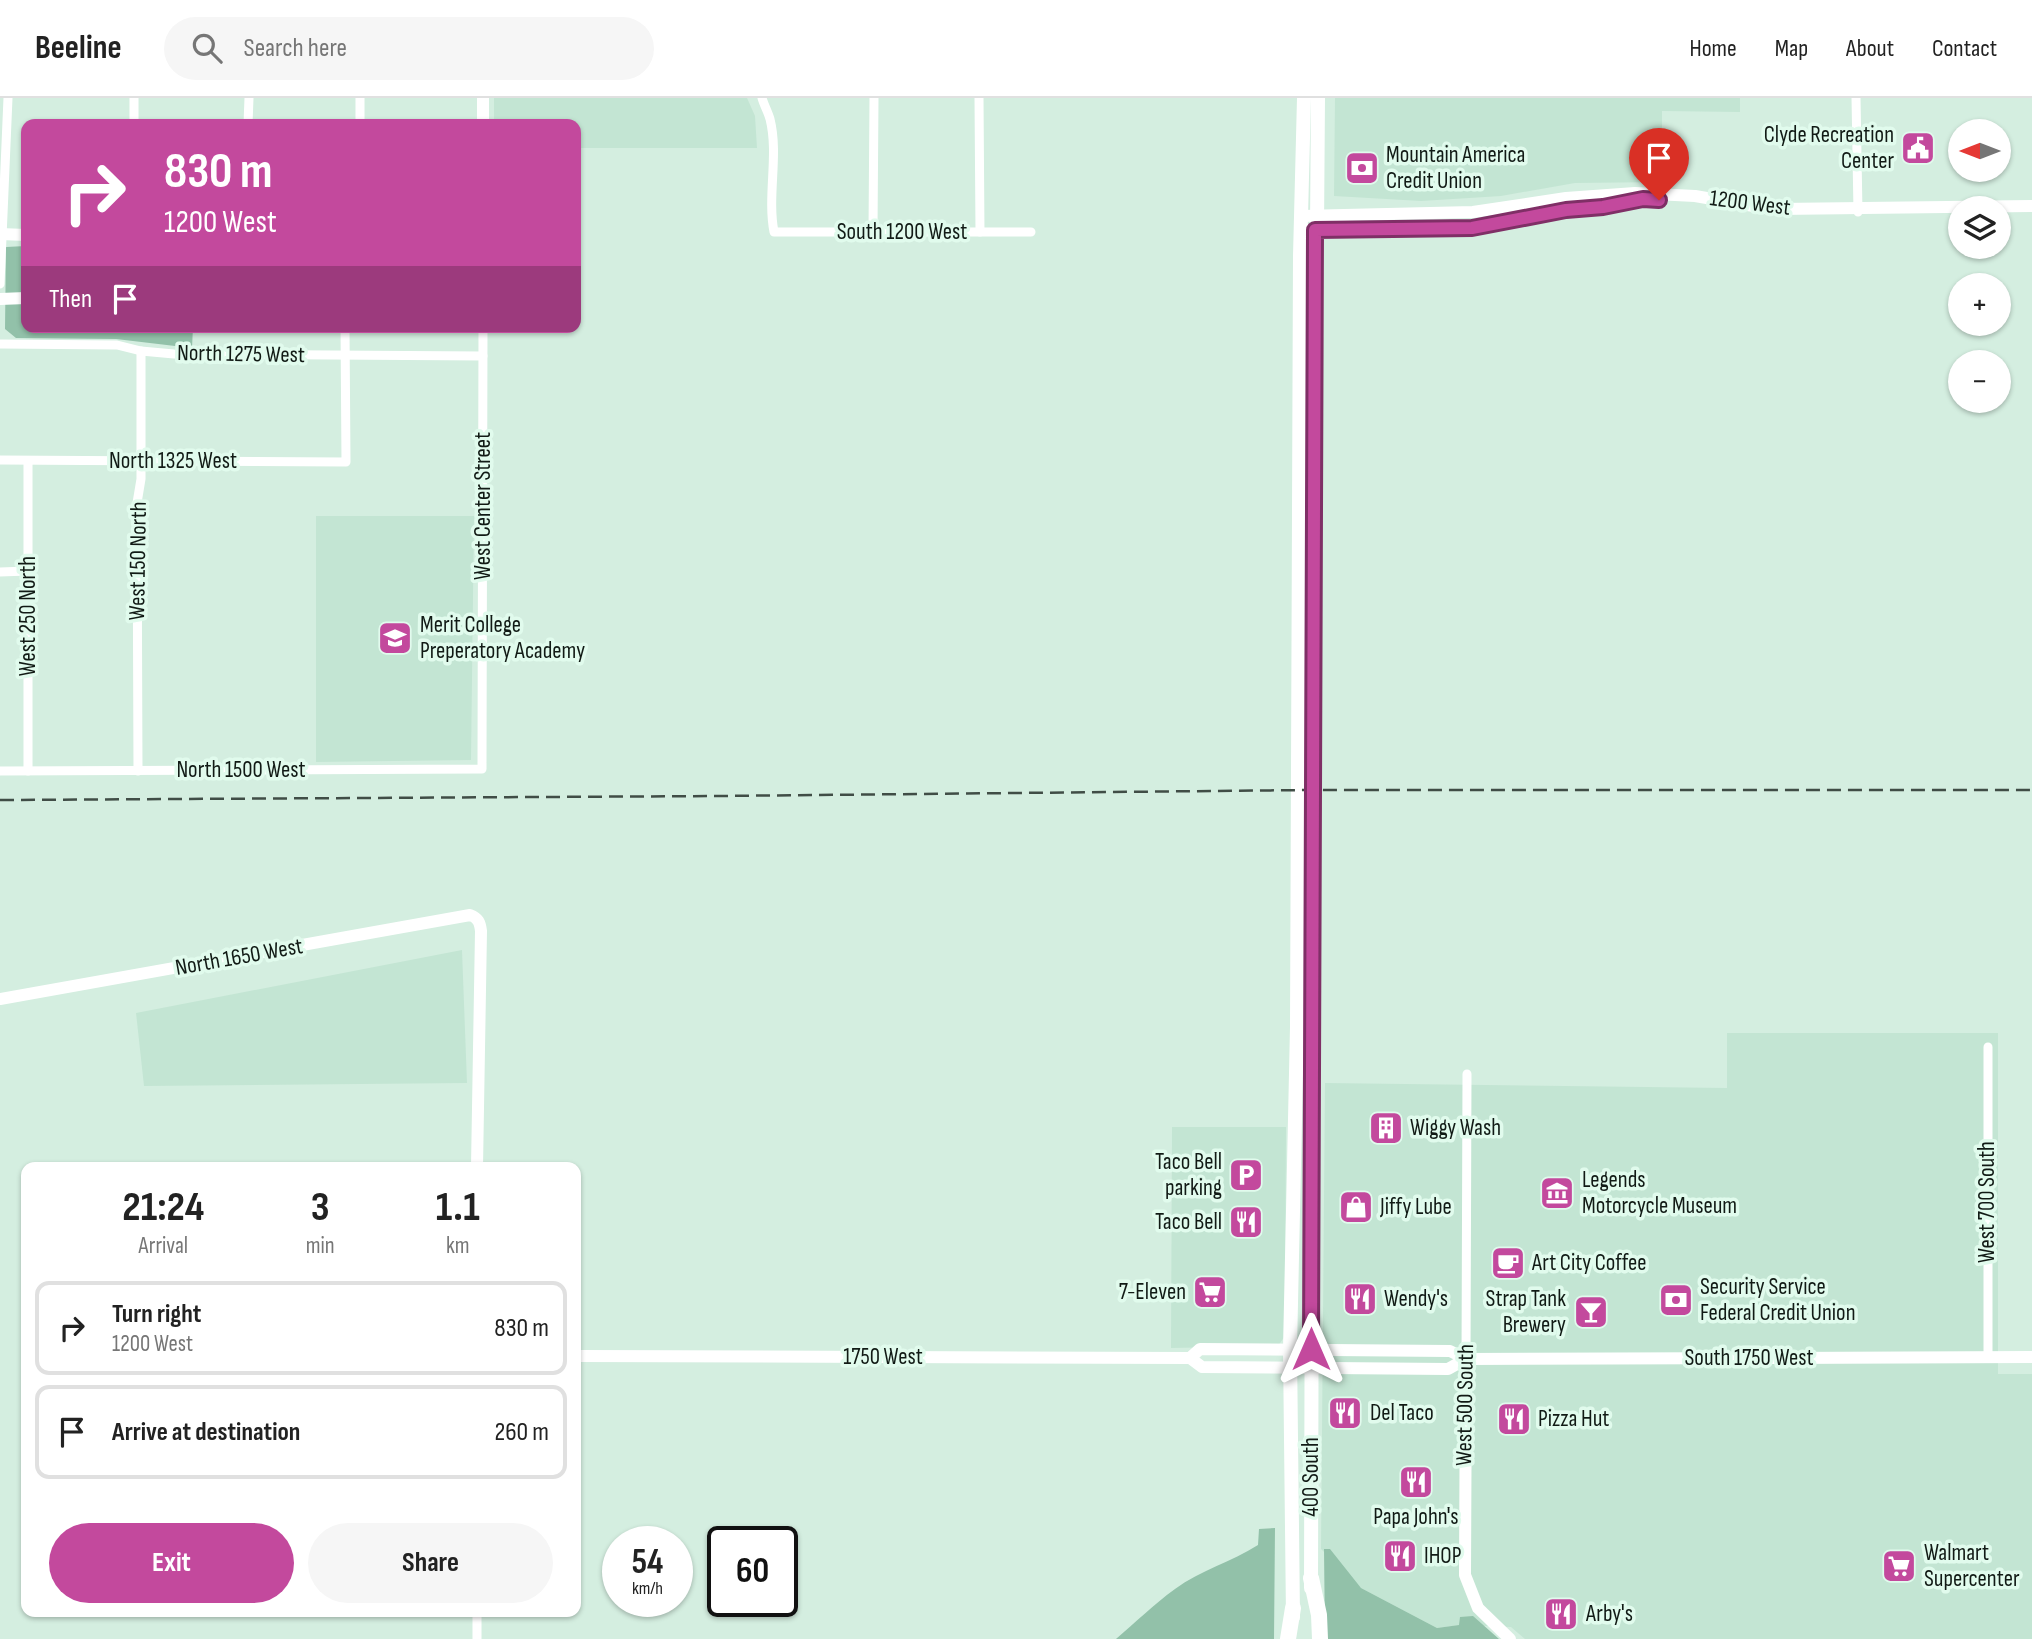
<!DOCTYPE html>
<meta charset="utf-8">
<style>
:root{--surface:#fff;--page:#f6f6f6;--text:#222;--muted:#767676;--line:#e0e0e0;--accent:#c3499d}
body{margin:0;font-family:"Sofia Sans Condensed",sans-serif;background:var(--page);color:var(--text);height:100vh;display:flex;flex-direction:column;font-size:26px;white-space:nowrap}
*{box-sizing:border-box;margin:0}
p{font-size:23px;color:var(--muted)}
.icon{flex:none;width:38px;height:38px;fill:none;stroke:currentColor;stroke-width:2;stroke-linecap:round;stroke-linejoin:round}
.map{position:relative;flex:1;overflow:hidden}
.side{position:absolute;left:21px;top:1064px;width:560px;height:455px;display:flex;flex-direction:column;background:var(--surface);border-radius:14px;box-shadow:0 2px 5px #0004}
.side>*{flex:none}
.guide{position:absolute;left:21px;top:21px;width:560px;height:214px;border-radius:14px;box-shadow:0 2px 5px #0004;background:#c3499d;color:#fff;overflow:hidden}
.needle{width:46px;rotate:270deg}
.tools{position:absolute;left:1948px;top:21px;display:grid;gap:14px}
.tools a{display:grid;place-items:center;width:63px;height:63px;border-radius:50%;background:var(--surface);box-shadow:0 2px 5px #0004;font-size:35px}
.speed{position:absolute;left:602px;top:1428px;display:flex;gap:14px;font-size:35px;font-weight:700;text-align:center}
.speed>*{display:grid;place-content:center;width:91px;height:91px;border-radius:50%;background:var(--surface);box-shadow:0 2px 5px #0004;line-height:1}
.speed small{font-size:18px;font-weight:400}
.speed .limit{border:4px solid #111;border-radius:10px;background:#fff;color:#111}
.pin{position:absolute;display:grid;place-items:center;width:60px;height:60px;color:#fff;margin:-72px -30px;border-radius:50% 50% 50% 0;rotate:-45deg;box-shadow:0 0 7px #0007}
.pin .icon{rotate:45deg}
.me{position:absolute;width:77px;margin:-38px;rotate:0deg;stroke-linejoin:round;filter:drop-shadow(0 0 5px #0008)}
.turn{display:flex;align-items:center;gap:24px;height:147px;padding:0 28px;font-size:32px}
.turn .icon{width:91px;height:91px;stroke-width:2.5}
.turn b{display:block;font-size:49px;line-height:60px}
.then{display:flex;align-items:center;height:66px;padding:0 28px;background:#0003;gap:14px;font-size:26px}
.eta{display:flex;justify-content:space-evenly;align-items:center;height:119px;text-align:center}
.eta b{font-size:42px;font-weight:700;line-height:49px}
.cta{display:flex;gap:14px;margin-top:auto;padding:14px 28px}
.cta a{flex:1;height:80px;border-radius:42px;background:var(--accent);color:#fff;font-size:28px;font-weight:700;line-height:80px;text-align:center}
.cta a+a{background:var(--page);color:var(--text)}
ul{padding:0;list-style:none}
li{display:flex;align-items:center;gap:21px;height:94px;margin:0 14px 10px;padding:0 14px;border:4px solid var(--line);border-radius:14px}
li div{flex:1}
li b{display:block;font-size:26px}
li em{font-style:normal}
header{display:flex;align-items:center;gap:42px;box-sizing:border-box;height:98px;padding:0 35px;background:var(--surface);border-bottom:2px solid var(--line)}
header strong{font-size:33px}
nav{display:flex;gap:38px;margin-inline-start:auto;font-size:24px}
.search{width:490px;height:63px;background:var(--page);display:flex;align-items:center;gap:18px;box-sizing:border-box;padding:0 24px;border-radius:38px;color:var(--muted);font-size:26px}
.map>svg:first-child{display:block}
.built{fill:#c3e5d3}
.green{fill:#92c1a9}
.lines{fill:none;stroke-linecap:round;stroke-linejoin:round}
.street{stroke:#fff;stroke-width:9}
.secondary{stroke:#fff;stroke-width:12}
.primary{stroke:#fff;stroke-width:14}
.highway{stroke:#fff;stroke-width:16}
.rail{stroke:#404d46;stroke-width:2.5;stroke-dasharray:14 7;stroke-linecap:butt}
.route-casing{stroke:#7f2f66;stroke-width:18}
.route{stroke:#c3499d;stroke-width:12}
.labels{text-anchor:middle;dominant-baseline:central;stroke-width:7;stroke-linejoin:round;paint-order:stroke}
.poi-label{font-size:23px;fill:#111a15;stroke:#e1fbed;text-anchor:start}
.street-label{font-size:23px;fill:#111a15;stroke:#e1fbed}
</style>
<header>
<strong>Beeline</strong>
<div class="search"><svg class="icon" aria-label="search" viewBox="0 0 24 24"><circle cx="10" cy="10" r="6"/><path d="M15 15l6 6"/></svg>Search here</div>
<nav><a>Home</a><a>Map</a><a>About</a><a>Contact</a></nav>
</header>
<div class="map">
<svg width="2032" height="1541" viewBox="0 0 2032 1541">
<rect width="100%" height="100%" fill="#d4eee0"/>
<g class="built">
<path d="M494 0H747L755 18 757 50H576V26H494Z"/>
<path d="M1335 0H1740V14L1662 13V84L1575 85 1501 98 1421 103 1334 98Z"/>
<path d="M316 418H474L471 662 316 664Z"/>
<path d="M462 852 467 985 144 988 136 915Z"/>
<path d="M1727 935H1998V1276H2032V1541H1525L1511 1529 1460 1527 1437 1530 1361 1490 1321 1451 1325 985 1727 990Z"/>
<path d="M1172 1029H1286L1285 1238 1278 1248 1171 1250Z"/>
</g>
<g class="green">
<path d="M26 148V229H193L192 250 116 241 16 240 5 231 6 149Z"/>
<path d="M1275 1430 1274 1541H1116C1135 1525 1154 1506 1175 1491 1201 1472 1231 1464 1258 1447L1259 1431Z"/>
<path d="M1324 1451H1330L1361 1490 1437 1530 1459 1527 1460 1519 1473 1518 1499 1541H1325Z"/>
</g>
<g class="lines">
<g class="street">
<path d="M762 0C764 7 768 14 770 21 779 57 767 97 774 134H1031"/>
<path d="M979 0 980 134"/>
<path d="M1856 0 1858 114"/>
<path d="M134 26V0"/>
<path d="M248 26 249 0"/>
<path d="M360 26V0"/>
<path d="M873 133 874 0"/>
<path d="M0 186 8 0"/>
<path d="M0 246 117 247 141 253 174 256 483 258"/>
<path d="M0 362 346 364 345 229"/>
<path d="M0 474 28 473"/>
<path d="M0 673 482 671 483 229"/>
<path d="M28 673V363"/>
<path d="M138 673 137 405 141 381V253"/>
<path d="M1988 1259V949"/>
<path d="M1466 1261 1467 976"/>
<path d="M477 1541V1514"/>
</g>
<g class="secondary">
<path d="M483 26V0"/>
<path d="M1301 118 1473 114 1566 100 1635 95 1695 98 1771 111 2032 108"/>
<path d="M1301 132 1472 130 1542 116 1603 109 1641 102"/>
<path d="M0 136 26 137"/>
<path d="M0 201 26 200"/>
<path d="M0 901 470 817C478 820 480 824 481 833L477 1069"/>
<path d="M576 1258 1190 1260 1202 1269 1448 1271 1466 1261"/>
<path d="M1190 1260 1200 1251 1450 1253 1466 1261 2032 1259"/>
<path d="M1466 1261 1465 1477 1478 1510 1510 1541"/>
</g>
<g class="primary">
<path d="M1311 1490 1313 659 1318 0"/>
<path d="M1293 1519 1290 1251 1297 929 1300 158 1304 0"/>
</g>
<g class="highway">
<path d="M1311 1480 1319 1517 1320 1541"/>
<path d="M1288 1541 1293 1510"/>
</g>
<path class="rail" d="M0 702 719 698 1310 692H2032"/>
</g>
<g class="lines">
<g class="route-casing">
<path id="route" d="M1311 1251 1315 132 1472 130 1566 112 1603 109 1643 101 1659 102"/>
</g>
<use href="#route" class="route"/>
</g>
<defs>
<g id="civic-square" transform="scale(1.75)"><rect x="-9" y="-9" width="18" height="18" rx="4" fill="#c3499d" stroke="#e1fbed"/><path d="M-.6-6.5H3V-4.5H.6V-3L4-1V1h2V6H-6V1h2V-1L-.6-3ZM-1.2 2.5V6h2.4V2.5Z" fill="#fff"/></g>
<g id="bank-square" transform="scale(1.75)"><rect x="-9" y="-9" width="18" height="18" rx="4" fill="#c3499d" stroke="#e1fbed"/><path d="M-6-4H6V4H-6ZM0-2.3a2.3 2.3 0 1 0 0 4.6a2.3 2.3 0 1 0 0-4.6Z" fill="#fff"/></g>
<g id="school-square" transform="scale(1.75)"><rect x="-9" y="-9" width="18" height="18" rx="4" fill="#c3499d" stroke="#e1fbed"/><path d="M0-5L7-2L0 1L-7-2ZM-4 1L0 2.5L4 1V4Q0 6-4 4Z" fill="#fff"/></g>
<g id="building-square" transform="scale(1.75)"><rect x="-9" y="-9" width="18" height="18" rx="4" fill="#c3499d" stroke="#e1fbed"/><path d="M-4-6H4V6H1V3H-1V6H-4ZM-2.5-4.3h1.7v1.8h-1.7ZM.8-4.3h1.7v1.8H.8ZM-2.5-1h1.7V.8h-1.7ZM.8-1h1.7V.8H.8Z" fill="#fff"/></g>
<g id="parking-square" transform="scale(1.75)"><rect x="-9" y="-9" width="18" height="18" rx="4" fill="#c3499d" stroke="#e1fbed"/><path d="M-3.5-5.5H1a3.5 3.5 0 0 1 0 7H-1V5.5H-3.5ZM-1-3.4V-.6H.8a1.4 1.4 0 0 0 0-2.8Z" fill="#fff"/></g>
<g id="museum-square" transform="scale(1.75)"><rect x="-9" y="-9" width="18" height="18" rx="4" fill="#c3499d" stroke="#e1fbed"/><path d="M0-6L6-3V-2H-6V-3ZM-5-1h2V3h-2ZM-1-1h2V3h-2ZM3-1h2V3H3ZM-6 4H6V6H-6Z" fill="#fff"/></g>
<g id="shop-square" transform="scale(1.75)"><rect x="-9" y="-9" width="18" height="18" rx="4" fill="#c3499d" stroke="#e1fbed"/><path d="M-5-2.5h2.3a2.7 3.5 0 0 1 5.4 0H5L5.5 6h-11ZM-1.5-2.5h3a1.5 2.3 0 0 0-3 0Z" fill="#fff"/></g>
<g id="restaurant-square" transform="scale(1.75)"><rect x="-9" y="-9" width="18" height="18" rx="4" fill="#c3499d" stroke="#e1fbed"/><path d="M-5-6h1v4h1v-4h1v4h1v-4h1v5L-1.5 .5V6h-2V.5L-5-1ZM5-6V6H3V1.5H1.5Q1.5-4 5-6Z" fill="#fff"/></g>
<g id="cafe-square" transform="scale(1.75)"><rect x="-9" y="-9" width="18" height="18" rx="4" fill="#c3499d" stroke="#e1fbed"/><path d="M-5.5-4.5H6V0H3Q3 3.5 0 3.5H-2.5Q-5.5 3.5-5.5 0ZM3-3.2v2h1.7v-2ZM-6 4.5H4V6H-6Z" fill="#fff"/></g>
<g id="supermarket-square" transform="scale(1.75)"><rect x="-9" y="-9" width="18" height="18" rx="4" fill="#c3499d" stroke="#e1fbed"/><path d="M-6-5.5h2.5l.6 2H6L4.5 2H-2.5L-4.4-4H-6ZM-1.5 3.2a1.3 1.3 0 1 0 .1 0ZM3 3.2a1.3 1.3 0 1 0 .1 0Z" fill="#fff"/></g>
<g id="bar-square" transform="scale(1.75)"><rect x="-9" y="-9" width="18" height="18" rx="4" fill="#c3499d" stroke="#e1fbed"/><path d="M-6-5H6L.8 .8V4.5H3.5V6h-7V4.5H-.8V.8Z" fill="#fff"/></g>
</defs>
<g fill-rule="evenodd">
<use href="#civic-square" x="1918" y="50"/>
<use href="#bank-square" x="1362" y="70"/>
<use href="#school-square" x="395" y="540"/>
<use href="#building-square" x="1386" y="1030"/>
<use href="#parking-square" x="1246" y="1077"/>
<use href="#museum-square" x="1557" y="1095"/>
<use href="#shop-square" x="1356" y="1109"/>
<use href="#restaurant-square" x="1246" y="1124"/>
<use href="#cafe-square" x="1508" y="1165"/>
<use href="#supermarket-square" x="1210" y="1194"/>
<use href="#restaurant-square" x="1360" y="1201"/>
<use href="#bank-square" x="1676" y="1202"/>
<use href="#bar-square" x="1591" y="1214"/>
<use href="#restaurant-square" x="1345" y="1315"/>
<use href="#restaurant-square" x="1514" y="1321"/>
<use href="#restaurant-square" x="1416" y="1384"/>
<use href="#restaurant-square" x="1400" y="1458"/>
<use href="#supermarket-square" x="1899" y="1468"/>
<use href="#restaurant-square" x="1561" y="1516"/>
</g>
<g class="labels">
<g class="poi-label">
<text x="1894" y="37" text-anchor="end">Clyde Recreation<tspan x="1894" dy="26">Center</tspan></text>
<text x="1386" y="57">Mountain America<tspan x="1386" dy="26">Credit Union</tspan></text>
<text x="420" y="527">Merit College<tspan x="420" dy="26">Preperatory Academy</tspan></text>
<text x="1410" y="1030">Wiggy Wash</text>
<text x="1222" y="1064" text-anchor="end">Taco Bell<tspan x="1222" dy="26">parking</tspan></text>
<text x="1582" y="1082">Legends<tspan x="1582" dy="26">Motorcycle Museum</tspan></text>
<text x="1380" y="1109">Jiffy Lube</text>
<text x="1222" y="1124" text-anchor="end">Taco Bell</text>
<text x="1532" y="1165">Art City Coffee</text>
<text x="1700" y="1189">Security Service<tspan x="1700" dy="26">Federal Credit Union</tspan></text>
<text x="1186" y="1194" text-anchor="end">7-Eleven</text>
<text x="1384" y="1201">Wendy's</text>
<text x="1566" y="1201" text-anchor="end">Strap Tank<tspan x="1566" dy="26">Brewery</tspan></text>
<text x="1370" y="1315">Del Taco</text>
<text x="1538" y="1321">Pizza Hut</text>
<text x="1416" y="1419" text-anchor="middle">Papa John's</text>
<text x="1924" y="1455">Walmart<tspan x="1924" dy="26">Supercenter</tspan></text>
<text x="1424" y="1458">IHOP</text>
<text x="1586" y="1516">Arby's</text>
</g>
<g class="street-label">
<text transform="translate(1750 105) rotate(7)">1200 West</text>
<text x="902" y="134">South 1200 West</text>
<text transform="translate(241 256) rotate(1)">North 1275 West</text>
<text x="173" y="363">North 1325 West</text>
<text transform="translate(483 408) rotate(-90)">West Center Street</text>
<text transform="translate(138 463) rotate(-89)">West 150 North</text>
<text transform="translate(28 518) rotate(-90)">West 250 North</text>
<text x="241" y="672">North 1500 West</text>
<text transform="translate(239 859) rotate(-10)">North 1650 West</text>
<text transform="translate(1987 1104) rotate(-90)">West 700 South</text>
<text x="883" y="1259">1750 West</text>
<text x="1749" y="1260">South 1750 West</text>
<text transform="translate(1465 1307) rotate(-89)">West 500 South</text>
<text transform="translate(1311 1379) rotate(-90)">400 South</text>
</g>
</g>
</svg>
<div class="tools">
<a><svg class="needle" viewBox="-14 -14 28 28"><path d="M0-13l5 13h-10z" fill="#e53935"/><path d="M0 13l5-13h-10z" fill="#767676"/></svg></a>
<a><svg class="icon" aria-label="layers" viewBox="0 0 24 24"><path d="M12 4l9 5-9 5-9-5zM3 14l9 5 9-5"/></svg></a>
<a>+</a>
<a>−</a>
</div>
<div class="speed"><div>54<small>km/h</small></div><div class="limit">60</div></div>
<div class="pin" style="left:1659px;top:102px;background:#d93025"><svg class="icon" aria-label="arrive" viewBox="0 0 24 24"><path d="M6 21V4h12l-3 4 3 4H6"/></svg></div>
<svg class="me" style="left:1311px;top:1251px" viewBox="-20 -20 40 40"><path d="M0-17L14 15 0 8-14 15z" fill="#c3499d" stroke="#fff" stroke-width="4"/></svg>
<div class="guide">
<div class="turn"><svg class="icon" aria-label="right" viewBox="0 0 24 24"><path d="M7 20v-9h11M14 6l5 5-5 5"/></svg><div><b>830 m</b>1200 West</div></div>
<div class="then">Then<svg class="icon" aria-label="arrive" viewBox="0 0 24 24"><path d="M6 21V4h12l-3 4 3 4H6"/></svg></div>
</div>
<section class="side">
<div class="eta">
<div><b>21:24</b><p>Arrival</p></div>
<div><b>3</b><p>min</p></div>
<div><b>1.1</b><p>km</p></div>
</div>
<ul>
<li><svg class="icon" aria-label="right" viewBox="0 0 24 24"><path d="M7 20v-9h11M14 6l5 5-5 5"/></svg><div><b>Turn right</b><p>1200 West</p></div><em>830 m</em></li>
<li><svg class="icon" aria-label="arrive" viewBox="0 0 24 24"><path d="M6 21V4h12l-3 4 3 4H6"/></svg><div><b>Arrive at destination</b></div><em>260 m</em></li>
</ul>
<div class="cta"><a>Exit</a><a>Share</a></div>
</section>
</div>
